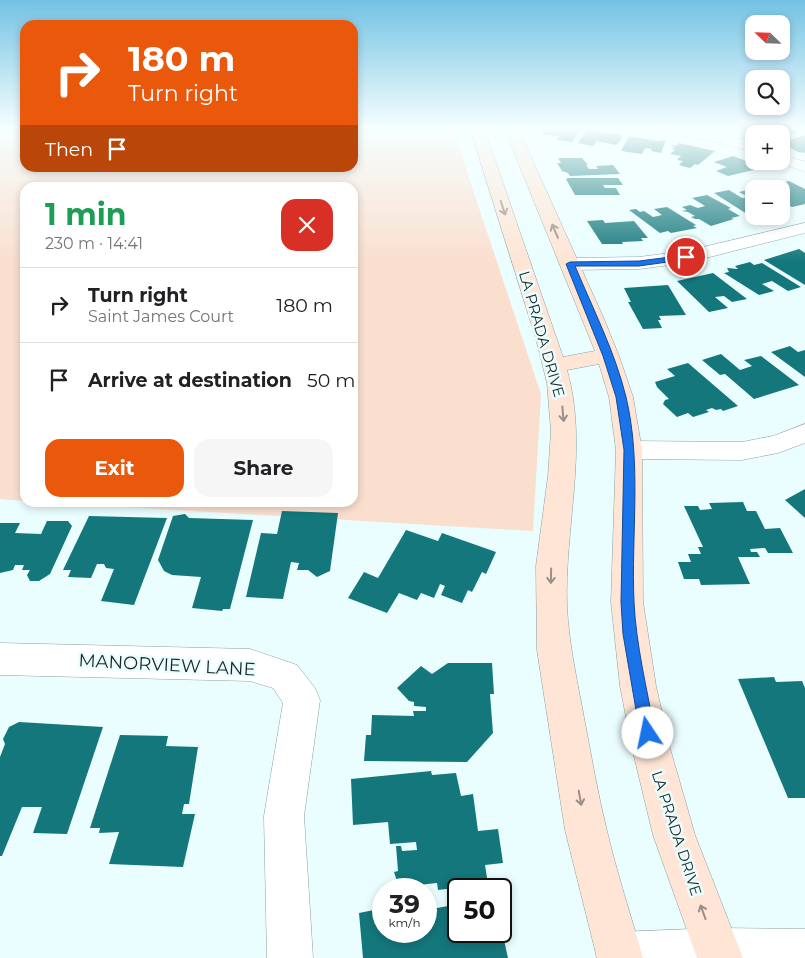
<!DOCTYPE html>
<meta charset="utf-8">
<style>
:root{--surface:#fff;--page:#f6f6f6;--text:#202124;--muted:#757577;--line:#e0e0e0;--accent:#ea580c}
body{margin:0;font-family:Montserrat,sans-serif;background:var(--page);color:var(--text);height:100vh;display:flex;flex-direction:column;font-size:19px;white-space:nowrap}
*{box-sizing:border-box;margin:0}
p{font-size:16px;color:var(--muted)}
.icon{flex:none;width:28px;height:28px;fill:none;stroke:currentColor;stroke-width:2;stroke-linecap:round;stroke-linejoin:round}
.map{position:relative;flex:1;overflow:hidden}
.details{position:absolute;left:20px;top:182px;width:338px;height:325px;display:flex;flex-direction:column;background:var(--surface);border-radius:15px;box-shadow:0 2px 8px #0003}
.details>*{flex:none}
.hud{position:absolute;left:20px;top:20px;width:338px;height:152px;border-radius:15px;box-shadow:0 2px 8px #0003;background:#ea580c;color:#fff;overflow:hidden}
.needle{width:32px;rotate:293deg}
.controls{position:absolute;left:745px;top:15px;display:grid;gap:10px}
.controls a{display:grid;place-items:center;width:45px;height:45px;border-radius:10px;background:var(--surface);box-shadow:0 2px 8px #0003;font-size:25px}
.speed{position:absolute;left:372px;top:878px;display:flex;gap:10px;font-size:25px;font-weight:700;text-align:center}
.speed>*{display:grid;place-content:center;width:65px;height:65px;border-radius:50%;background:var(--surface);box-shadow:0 2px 8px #0003;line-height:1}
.speed small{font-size:12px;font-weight:400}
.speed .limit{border:2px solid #111;border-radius:8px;background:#fff;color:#111}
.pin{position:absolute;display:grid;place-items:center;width:42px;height:42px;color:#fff;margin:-21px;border:2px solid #fff;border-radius:50%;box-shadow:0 1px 5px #0007}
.me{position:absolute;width:55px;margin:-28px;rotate:349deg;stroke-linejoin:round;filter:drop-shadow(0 0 4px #0008)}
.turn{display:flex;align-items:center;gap:18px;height:105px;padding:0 25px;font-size:22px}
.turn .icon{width:65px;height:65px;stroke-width:2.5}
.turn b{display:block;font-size:35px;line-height:42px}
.then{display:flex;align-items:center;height:48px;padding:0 25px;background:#0003;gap:10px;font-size:19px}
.round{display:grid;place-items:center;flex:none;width:52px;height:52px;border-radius:15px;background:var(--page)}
.headline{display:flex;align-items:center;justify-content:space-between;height:85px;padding:0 25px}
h1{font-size:30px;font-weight:700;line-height:38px;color:#1e9e55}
.action{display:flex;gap:10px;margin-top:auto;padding:10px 25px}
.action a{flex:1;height:58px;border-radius:15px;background:var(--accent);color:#fff;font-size:20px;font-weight:700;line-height:58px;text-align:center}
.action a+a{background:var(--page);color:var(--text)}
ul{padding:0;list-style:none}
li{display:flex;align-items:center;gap:15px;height:75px;padding:0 25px;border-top:1px solid var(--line)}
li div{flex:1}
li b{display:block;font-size:19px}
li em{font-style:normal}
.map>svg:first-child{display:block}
.green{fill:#fadfcf}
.building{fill:#14777b}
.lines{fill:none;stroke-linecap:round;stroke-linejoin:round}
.street-casing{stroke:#8aa0a1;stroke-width:1}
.secondary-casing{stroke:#8aa0a1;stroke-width:1}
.street{fill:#fff;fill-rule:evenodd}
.secondary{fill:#fee5d5;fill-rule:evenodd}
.oneway{stroke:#998f87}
.route{fill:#1a73e8;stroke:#114b97}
.labels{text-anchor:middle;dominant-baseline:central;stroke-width:5;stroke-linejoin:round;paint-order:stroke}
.street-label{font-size:15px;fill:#1d2627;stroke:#ebfeff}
.near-street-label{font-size:18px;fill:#1d2627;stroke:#ebfeff}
</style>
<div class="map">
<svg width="805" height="958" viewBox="0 0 805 958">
<rect width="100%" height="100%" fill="#ebfeff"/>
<path class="green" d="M0 128H25V168H352L353 128H455L469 178 541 394 533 531 56 503 352 502V188H25V501L0 499Z"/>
<g class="building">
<path d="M540 128H581L572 142 557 140 559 136 543 135Z"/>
<path d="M749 128H787L798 132 781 137V134H754V136L739 131Z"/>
<path d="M587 130 622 135 621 140 616 145 597 141 593 146 578 143Z"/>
<path d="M805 135V153L798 152 785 145 789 144 784 142Z"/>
<path d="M629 136 657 141 666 140 661 153 651 151 652 149 645 148 642 154 621 151Z"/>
<path d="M679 143 715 151 698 165 695 164 690 168 679 165 683 161 677 160 681 156 670 154 675 150 672 149 675 147 671 146V145L676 146Z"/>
<path d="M733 156 757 165H755L762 168 728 176 716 171 727 167 714 162Z"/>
<path d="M558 158H582L588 165H586L589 169H598L596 166 613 165 620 174 570 176 568 173 562 171 557 163H561Z"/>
<path d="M568 178H618L623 185H603L605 188H616L620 195H575L566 179Z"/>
<path d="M789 181 805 189V204L792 207 781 201V189L777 188 781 187 775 184Z"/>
<path d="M751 189 754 191 753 215 747 214 714 193 729 190 742 198 748 197 739 192Z"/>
<path d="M707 195 731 208 728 209 740 216 731 218 734 219 711 226 699 219H695L691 217 695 216 688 212 682 211 687 210 682 207 690 205 698 208 705 206 692 198Z"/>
<path d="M667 207 696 225 693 226 697 228 671 233 668 231 660 233 629 210 636 209 640 212 644 211 653 217 662 215 654 209Z"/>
<path d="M603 220 605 223 634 221 648 238H641L643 241 622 242 623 244H602L587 221Z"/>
<path d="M799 249 805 253V285L764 260Z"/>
<path d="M750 262 754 265 762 263 801 287 788 291 772 281 762 284 774 291 759 295 724 273 729 272 727 268 738 269 735 266Z"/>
<path d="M713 273 747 299 732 302 724 296 715 297 728 308 709 312 677 281Z"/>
<path d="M668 285 686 315 659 316 661 320H658L662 328 643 329 628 302H631L624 288Z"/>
<path d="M790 346 798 352 805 350V377L771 352Z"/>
<path d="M721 354 740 370 752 366 744 360 761 356 799 385 754 399 725 374 720 375 702 360Z"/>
<path d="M688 363 738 406 723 411 721 409 716 410 712 408 706 410 709 412 693 417 688 413 677 417 663 404 665 400 669 399 657 387 655 382 675 376 667 369Z"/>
<path d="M805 489V518L785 500Z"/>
<path d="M743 502 747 511H756L765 529 780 528 793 553H768L765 548 750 549 751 552H757L760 557H738L750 584 701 585 699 579H684L678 562H691L688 554H701L698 547H703L684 506H698L700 510 712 509 709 503Z"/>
<path d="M282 511 338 513 330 571 317 577 308 570H297L299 563 291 562 283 599 246 597 261 533 277 534Z"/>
<path d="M185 514 189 518 253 520 230 609H223L222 611 192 608 201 577 172 575 164 571 158 560 173 516Z"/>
<path d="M89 516 167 518 134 605 101 601 114 569 106 568 104 564H97L91 578 68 577 71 570H63Z"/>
<path d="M47 521H68L72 526 50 574 39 581H30L27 575 30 570H22L24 565H15L13 570 0 573V523H20L15 533 41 534Z"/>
<path d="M406 530 438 541 442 533 496 552 486 574 482 572 472 592 468 590 462 603 441 595 445 586 440 584 434 598 421 593 417 600 399 593 387 613 348 598 364 572 378 578Z"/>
<path d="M448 663H492L494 694H490L493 733 467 762 364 761 366 735H371L372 715 414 716 413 711H426V707L414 706V702L409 701 397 688 421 666 432 674Z"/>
<path d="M774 677 776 682 802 681 805 688V798H788L738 679Z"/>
<path d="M19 722 103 727 67 834 33 833 42 807H22L2 856H0V757L5 744 3 739 9 727Z"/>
<path d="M120 735 168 736 166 746 198 747 189 804H184L182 814H195L183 867 109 864 119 832 99 833 100 828H90Z"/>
<path d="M431 771 432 775 456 773 461 796 473 794 478 831 498 829 503 863 485 865 488 884 438 890 437 883 399 887 394 872 398 871 396 846H401L402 851 417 850 416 842 390 844 388 822 353 825 351 779Z"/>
<path d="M459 904V931H502L508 958H363L359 913 384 908V931H426V910Z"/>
</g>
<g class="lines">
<g class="street-casing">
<g id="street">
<path d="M661 128C696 128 721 134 754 143V152L717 142 663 131Z"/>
<path d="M781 154 805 162V172L776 161H781Z"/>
<path d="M805 223V233L686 263 639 269 570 270 563 268 560 264 563 260 570 258 639 257 686 251Z"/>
<path d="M805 424V443L778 453 742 460 629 459 620 456 616 450 620 444 629 441 742 442 773 436Z"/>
<path d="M0 643 250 649 297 665 315 688 320 700 304 816 313 958H267L264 816 283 703 273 688 250 681 0 675Z"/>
<path d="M717 928 805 929V958H597L596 955 603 939 619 932Z"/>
</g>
</g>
<g class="secondary-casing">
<path id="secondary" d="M470 128H484L563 357 595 351 504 128H518L604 319 619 356 633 397 642 450 643 602 656 686 670 748 695 835 743 958H697L653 835 632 748 620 686 611 602 616 450 609 397 599 364 567 370C589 447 564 528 567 607 569 646 578 684 585 723 592 759 598 795 607 831 617 873 631 916 643 958H597L565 830 537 650 536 566 548 476 551 431 547 383 536 339Z"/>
</g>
<use href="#street" class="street"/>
<use href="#secondary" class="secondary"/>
</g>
<defs><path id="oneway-shaft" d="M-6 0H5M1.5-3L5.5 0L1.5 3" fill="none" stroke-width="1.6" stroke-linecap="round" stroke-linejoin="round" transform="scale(1.25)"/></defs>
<g class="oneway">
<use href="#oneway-shaft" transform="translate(503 208) rotate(72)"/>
<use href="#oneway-shaft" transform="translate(555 231) rotate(-113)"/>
<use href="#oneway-shaft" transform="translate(563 414) rotate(85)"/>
<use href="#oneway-shaft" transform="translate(551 576) rotate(91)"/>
<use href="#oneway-shaft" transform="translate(580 798) rotate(80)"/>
<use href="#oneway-shaft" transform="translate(703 912) rotate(-110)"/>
</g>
<linearGradient id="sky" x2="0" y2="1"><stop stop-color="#73c2e4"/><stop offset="0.49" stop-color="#f6ffff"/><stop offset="1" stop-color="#f6ffff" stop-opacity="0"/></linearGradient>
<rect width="805" height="262" fill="url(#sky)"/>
<path class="route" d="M686 255 690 257 689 259 639 266H575C593 309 615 352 626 397 642 464 631 534 634 602 636 645 647 689 655 733L653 738 648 740 642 738 640 733 623 634 621 602 624 450 616 397 603 356 566 264 570 262 639 261Z"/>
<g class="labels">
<g class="street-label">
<text transform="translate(542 334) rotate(74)">LA PRADA DRIVE</text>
<text transform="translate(677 833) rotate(72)">LA PRADA DRIVE</text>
</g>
<g class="near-street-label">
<text transform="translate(167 665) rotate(3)">MANORVIEW LANE</text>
</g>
</g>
</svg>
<div class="controls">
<a><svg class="needle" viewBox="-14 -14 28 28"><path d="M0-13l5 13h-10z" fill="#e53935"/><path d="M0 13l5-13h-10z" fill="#757577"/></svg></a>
<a><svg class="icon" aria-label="search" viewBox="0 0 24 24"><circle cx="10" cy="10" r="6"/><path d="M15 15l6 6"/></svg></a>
<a>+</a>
<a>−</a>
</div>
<div class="speed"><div>39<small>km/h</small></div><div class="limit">50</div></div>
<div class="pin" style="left:686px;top:257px;background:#d93025"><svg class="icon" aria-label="arrive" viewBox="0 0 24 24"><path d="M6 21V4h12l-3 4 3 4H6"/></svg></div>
<svg class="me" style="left:648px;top:733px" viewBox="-20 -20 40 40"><circle r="19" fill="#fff"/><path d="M0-13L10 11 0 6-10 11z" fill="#1a73e8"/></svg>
<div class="hud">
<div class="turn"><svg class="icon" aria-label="right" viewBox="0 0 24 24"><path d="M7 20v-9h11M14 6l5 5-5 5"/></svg><div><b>180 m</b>Turn right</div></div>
<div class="then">Then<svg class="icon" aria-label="arrive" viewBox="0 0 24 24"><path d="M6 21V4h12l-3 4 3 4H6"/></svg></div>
</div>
<section class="details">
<div class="headline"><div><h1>1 min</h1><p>230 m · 14:41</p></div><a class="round" style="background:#d93025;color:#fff"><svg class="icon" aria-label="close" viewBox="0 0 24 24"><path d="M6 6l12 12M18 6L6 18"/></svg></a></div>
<ul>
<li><svg class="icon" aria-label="right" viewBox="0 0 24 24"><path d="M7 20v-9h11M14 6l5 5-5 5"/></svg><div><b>Turn right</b><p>Saint James Court</p></div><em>180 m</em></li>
<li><svg class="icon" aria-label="arrive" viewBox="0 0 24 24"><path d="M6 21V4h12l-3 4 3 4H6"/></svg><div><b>Arrive at destination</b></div><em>50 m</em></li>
</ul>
<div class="action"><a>Exit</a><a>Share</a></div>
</section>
</div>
